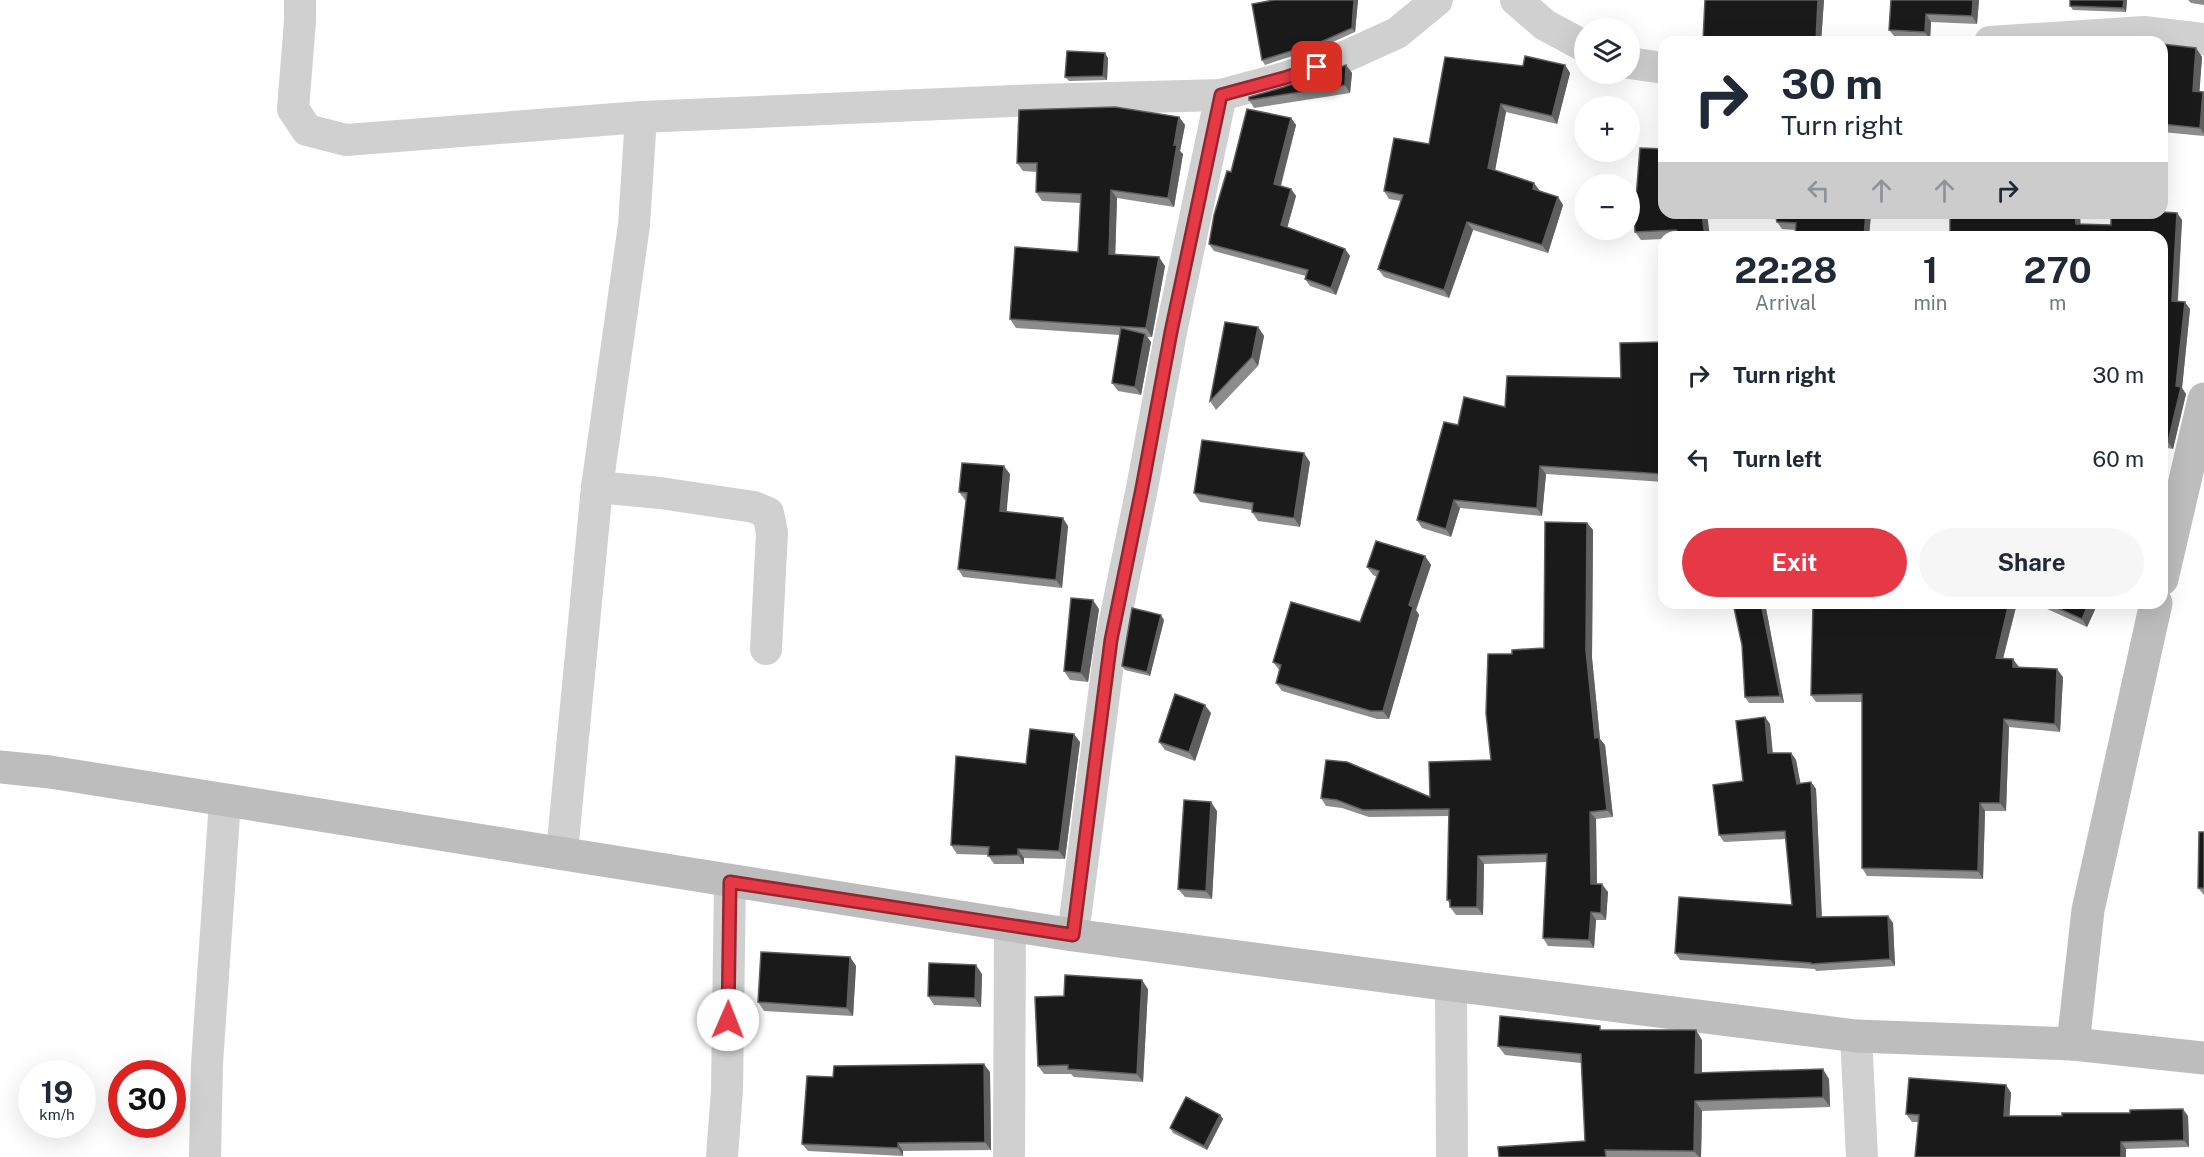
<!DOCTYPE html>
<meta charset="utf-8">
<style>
:root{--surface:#fff;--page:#f6f6f7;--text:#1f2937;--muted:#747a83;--accent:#e63946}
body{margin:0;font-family:"Public Sans",sans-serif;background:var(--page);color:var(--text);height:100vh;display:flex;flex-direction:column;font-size:22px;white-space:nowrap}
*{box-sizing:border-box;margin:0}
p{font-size:20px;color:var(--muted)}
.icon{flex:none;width:33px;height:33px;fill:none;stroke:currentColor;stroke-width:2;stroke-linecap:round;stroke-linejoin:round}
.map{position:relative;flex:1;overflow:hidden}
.drawer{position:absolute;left:1658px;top:231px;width:510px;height:378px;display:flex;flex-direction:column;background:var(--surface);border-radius:18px;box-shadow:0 6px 24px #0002}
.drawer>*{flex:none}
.hud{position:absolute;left:1658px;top:36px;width:510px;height:183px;border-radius:18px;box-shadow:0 6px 24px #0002;background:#fff;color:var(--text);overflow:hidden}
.tools{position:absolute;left:1574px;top:18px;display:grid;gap:12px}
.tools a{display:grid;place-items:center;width:66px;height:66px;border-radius:50%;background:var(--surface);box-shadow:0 6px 24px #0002;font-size:30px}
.speed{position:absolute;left:18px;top:1060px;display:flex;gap:12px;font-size:30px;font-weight:700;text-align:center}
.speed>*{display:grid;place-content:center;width:78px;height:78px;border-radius:50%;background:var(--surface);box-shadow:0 6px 24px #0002;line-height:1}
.speed small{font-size:15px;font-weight:400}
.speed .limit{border:9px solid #d22;background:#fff;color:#111}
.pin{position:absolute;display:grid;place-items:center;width:51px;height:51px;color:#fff;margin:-26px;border-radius:12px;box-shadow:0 3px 9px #0006}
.me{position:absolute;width:66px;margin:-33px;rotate:1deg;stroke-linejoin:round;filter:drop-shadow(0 0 4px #0008)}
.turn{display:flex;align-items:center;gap:21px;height:126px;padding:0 24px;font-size:27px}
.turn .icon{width:78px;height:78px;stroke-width:2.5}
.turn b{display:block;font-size:42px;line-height:51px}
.lanes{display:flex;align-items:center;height:57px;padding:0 24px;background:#0003;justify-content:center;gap:30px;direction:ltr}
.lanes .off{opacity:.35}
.eta{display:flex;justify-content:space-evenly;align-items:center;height:102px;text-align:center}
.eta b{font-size:36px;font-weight:700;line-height:42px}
.primary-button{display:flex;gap:12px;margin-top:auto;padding:12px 24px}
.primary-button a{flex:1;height:69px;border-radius:36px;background:var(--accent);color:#fff;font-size:24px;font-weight:700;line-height:69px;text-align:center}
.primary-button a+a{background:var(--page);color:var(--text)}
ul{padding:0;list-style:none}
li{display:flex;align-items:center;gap:18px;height:84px;padding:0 24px}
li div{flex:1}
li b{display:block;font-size:22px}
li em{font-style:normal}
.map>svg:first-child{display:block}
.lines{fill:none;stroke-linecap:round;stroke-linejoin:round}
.street{stroke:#d0d0d0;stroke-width:32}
.secondary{stroke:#bdbdbd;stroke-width:33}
.wall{fill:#8c8c8c}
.shaded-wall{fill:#5f5f5f}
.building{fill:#1a1a1a;stroke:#5f5f5f;stroke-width:1.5}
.route-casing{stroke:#96252e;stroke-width:15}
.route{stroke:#e63946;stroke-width:10}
</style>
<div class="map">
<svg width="2204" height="1157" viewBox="0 0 2204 1157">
<rect width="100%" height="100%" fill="#fff"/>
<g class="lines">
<g class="street">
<path d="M300 0V21L293 109 307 130 346 140 641 117 1038 100 1221 95 1284 78 1333 62 1397 33 1437 0"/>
<path d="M1516 0 1545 25 1584 46"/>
<path d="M1990 42 2144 32 2204 39"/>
<path d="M1629 63 1664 68"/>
<path d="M597 487 660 493 754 507 768 513 772 533 766 649"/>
<path d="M562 852 597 487 634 225 641 117"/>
<path d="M1073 935 1111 640 1142 488 1171 332 1221 95"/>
<path d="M1451 985 1452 1157"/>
<path d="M1856 1036 1862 1157"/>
<path d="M205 1157 207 1064 225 800"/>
<path d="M722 1157 727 1090 730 882"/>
<path d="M1009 1157 1010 924"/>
</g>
<g class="secondary">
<path d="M2162 579 2204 399"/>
<path d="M0 767 50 772 1073 935 1451 985 1856 1036 2073 1044 2204 1058"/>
<path d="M2073 1044 2088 910 2156 603"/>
</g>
</g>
<g class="wall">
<path d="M1274 0H1358L1355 32 1326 45 1265 65 1262 60Z"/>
<path d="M1824 0 1821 42H1704L1703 40Z"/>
<path d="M1891 0H1979L1977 24 1931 22 1930 40 1895 37 1889 30Z"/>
<path d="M2070 0H2127L2126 12 2073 10 2070 6Z"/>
<path d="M2188 0H2204V5L2191 3Z"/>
<path d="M2162 44 2196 48 2202 57 2199 91 2204 92V136L2162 132Z"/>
<path d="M1108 58 1107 80 1069 81 1065 77Z"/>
<path d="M1346 65 1352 73 1350 93 1254 108 1249 100Z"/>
<path d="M1565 65 1570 73 1557 124 1506 112 1495 170 1540 191 1539 192 1558 197 1563 205 1548 253 1473 230 1449 298 1384 277 1378 269 1401 201 1389 199 1384 191 1429 144 1523 66Z"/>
<path d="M1179 117 1185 125 1180 151 1183 154 1174 207 1117 198 1115 254 1165 266 1152 337H1147L1151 342 1141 395 1118 391 1112 383 1120 335 1016 328 1010 319 1078 252 1080 203 1042 201 1036 192 1037 172 1023 171 1017 163Z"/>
<path d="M1291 118 1296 125 1281 186 1291 189 1296 196 1287 228 1345 249 1350 256 1336 295 1310 286 1305 279 1306 276 1214 251 1209 244 1231 172Z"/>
<path d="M1636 198 1710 237H1664V239L1641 240 1635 232Z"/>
<path d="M1775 213H1871L1869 237 1796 230 1782 229 1777 222Z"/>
<path d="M2177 213 2182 220 2178 301 2190 309 2182 388 2186 394 2173 449 2162 447V237L2080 224 2111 225Z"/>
<path d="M1258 327 1264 336 1258 366 1216 410 1210 401Z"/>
<path d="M1664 342V482L1546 474 1542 516 1460 508 1451 537 1422 528 1417 520 1458 425 1505 407 1621 378Z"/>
<path d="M1310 462 1300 527 1258 521 1252 512V510L1200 502 1194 493Z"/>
<path d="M1010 474 1006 512 1068 526 1062 588 963 577 958 569 966 500H965L959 492Z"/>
<path d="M1587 523 1593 530 1592 658 1600 739 1605 745 1613 817 1596 819 1597 884 1608 892 1606 920H1596L1594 948 1548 946 1543 938 1547 862 1484 864 1483 915H1456L1450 907V904L1447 900 1449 816 1369 817 1342 808 1326 806 1321 798 1430 797 1491 760 1512 654 1544 648Z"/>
<path d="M1425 556 1431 565 1416 610 1419 615 1389 719H1377L1282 691 1276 683 1279 670 1273 662 1360 622 1377 577 1373 575 1367 567Z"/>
<path d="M1733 603H1765L1784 703H1749L1745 697 1742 645Z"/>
<path d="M1813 603H2017L2003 659 2019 667 2063 677 2060 732 2009 727 2006 811H1985L1983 879 1867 876 1862 868V702H1816L1811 695Z"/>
<path d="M2034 603H2098L2087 627Z"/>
<path d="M1099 609 1088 682 1070 680 1064 671Z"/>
<path d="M1164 620 1150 676 1125 670 1122 666Z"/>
<path d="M1211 713 1195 761 1165 750 1159 742Z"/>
<path d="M1765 717 1770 724 1773 753H1791L1796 760 1800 783 1811 782 1816 789 1822 917 1888 916 1893 923 1895 966 1816 971 1815 969 1680 960 1675 953 1792 905 1786 839 1724 842 1719 835 1743 781Z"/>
<path d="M1080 742 1065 859 1024 858V864H994L988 855 957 854 951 845 1026 764Z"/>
<path d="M1217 811 1212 899 1185 897 1178 889Z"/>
<path d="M2204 832V895L2198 888Z"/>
<path d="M850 957 856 966 853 1016 764 1011 758 1002Z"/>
<path d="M982 974 981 1007 934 1005 928 996Z"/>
<path d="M1148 989 1143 1082 1074 1077 1071 1074H1044L1038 1066 1064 996Z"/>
<path d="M1603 1030 1702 1040V1073L1829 1079 1830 1107 1702 1111 1701 1157H1499L1585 1141 1581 1063 1505 1055 1498 1046Z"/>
<path d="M990 1072 991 1150 903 1151V1156L808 1151 802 1144 833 1077Z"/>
<path d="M2006 1085 2011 1093 2009 1116H2188L2189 1147 2126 1149V1157H1915L1918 1122H1912L1906 1114Z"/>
<path d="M1220 1115 1223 1119 1207 1150 1173 1133 1170 1128Z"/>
</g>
<g class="shaded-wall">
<path d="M1354 0H1358L1355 32 1352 28Z"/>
<path d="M1818 0H1824L1821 42 1816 41Z"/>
<path d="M1973 0H1979L1977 24 1972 16Z"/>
<path d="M2124 0H2127L2126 12 2123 8Z"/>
<path d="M1926 14 1931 22 1930 40 1925 32Z"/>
<path d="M2196 48 2202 57 2199 99 2193 91Z"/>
<path d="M1105 53 1108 58 1107 80 1103 76Z"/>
<path d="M1346 65 1352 73 1350 93 1345 85Z"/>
<path d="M1565 65 1570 73 1557 124 1552 116Z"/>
<path d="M2203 92H2204V134L2200 128Z"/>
<path d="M1501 104 1506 112 1494 176 1488 168Z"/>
<path d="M1179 117 1185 125 1180 151 1183 154 1174 207 1168 198 1174 145Z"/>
<path d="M1291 118 1296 125 1279 191 1274 184Z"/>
<path d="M1534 183 1540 191 1538 197 1533 189Z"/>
<path d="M1291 189 1296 196 1286 232 1281 225Z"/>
<path d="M1111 190 1117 198 1115 263 1109 254Z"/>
<path d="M1558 197 1563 205 1548 253 1542 245Z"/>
<path d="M1702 213H1707L1710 237H1705Z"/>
<path d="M1866 213H1871L1869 237H1864Z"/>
<path d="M2075 213H2080L2081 231 2076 224Z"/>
<path d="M2177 213 2182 220 2177 308 2172 301Z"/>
<path d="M1467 222 1473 230 1449 298 1444 290Z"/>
<path d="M1345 249 1350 256 1336 295 1331 288Z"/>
<path d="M1159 257 1165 266 1152 337 1146 328Z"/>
<path d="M2185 302 2190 309 2182 388 2186 394 2173 449 2168 442 2176 386Z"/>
<path d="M1258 327 1264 336 1258 366 1252 357Z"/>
<path d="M1145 334 1151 342 1141 395 1135 387Z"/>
<path d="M1304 453 1310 462 1300 527 1294 518Z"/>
<path d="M1004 466 1010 474 1006 519 1000 511Z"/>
<path d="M1540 466 1546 474 1542 516 1537 508Z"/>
<path d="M1454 500 1460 508 1451 537 1446 529Z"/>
<path d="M1063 518 1068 526 1062 588 1056 580Z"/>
<path d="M1587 523 1593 530 1592 658 1600 739 1605 745 1613 817 1607 810 1595 738 1586 650Z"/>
<path d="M1425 556 1431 565 1416 610 1419 615 1389 719 1383 711 1409 605Z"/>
<path d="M1093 600 1099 609 1088 682 1081 673Z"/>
<path d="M1761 603H1765L1784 703 1780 696Z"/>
<path d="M2009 603H2017L2001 666 1996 658Z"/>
<path d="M2089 603H2098L2087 627 2082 619Z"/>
<path d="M1161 615 1164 620 1150 676 1147 672Z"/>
<path d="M2013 659 2019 667H2013Z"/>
<path d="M2057 669 2063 677 2060 732 2055 724Z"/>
<path d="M1205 705 1211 713 1195 761 1189 752Z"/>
<path d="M1765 717 1770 724 1773 760 1768 753Z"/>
<path d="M2004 719 2009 727 2006 811 2000 803Z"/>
<path d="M1074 734 1080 742 1065 859 1059 851Z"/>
<path d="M1791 753 1796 760 1802 791 1797 784Z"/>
<path d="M1811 782 1816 789 1822 924 1817 917Z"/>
<path d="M1211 802 1217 811 1212 899 1206 891Z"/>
<path d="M1980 803 1985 811 1983 879 1978 871Z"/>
<path d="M1590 812 1596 819 1597 891 1591 884Z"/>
<path d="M1018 849 1024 858V864L1018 855Z"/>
<path d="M1478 856 1484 864 1483 915 1477 907Z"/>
<path d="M1602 884 1608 892 1606 920 1601 913Z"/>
<path d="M1591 912 1596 920 1594 948 1589 940Z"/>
<path d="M1888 916 1893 923 1895 966 1890 959Z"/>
<path d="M850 957 856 966 853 1016 847 1008Z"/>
<path d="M976 965 982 974 981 1007 975 998Z"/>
<path d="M1142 980 1148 989 1143 1082 1137 1074Z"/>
<path d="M1696 1030 1702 1040V1083L1695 1073Z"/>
<path d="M984 1064 990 1072 991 1150 985 1142Z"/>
<path d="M1823 1069 1829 1079 1830 1107 1823 1097Z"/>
<path d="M2006 1085 2011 1093 2009 1123 2004 1116Z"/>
<path d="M1695 1101 1702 1111 1701 1157H1699L1694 1151Z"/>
<path d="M2183 1109 2188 1116 2189 1147 2184 1140Z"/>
<path d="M1220 1115 1223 1119 1207 1150 1204 1146Z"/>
<path d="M2121 1142 2126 1149V1157H2121Z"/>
<path d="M898 1143 903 1151V1156L898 1148Z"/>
</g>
<g class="building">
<path d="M1274 0H1354L1352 28 1323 41 1262 60 1252 4Z"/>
<path d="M1705 0H1818L1816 41 1781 40 1745 42H1725L1703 40Z"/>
<path d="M1891 0H1973L1972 16 1926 14 1925 32 1889 30Z"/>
<path d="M2070 0H2124L2123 8 2070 6Z"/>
<path d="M2162 44 2196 48 2193 91 2203 92 2200 128 2162 124Z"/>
<path d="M1067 51 1105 53 1103 76 1065 77Z"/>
<path d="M1525 56 1565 65 1552 116 1501 104 1488 168 1534 183 1533 189 1558 197 1542 245 1467 222 1444 290 1378 269 1403 195 1384 191 1394 138 1429 144 1445 57 1523 66Z"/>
<path d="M1346 65 1345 85 1249 100V97L1284 87Z"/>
<path d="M1115 107 1179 117 1174 145H1177L1168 198 1111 190 1109 254 1159 257 1146 328 1010 319 1015 247 1078 252 1081 194 1036 192 1037 163H1017L1019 110Z"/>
<path d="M1247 109 1291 118 1274 184 1291 189 1281 225 1345 249 1331 288 1305 279 1308 270 1209 244 1214 215 1227 171 1231 172Z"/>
<path d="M1640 148 1664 149V213H1702L1705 237H1677L1676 230 1635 232 1633 198H1636Z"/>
<path d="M2162 212 2177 213 2172 301 2185 302 2176 386 2181 387 2168 442 2162 441V237H1950V213H2075L2076 224 2111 225V213H2162Z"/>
<path d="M1775 213H1866L1864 237H1795L1796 223 1777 222Z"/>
<path d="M1225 322 1258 327 1252 357 1210 401Z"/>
<path d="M1121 328 1145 334 1135 387 1112 383Z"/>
<path d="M1664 342 1663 474 1540 466 1537 508 1454 500 1446 529 1417 520 1444 422 1458 425 1464 397 1505 407 1507 376 1621 378 1620 343Z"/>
<path d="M1202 440 1304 453 1294 518 1252 512 1253 503 1194 493Z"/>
<path d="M962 463 1004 466 1000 511 1063 518 1056 580 958 569 967 493 959 492Z"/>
<path d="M1545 522 1587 523 1586 650 1595 738 1599 737 1607 810 1590 812 1591 884H1602L1601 913 1591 912 1589 940 1543 938 1547 854 1478 856 1477 907H1450V900H1447L1449 809 1363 810 1337 800 1321 798 1326 760 1347 762 1430 797 1429 762 1491 760 1486 713 1488 654H1512V650L1544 648Z"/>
<path d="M1376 541 1425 556 1409 605 1413 607 1383 711H1371L1276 683 1281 665 1273 662 1291 602 1360 622 1379 571 1367 567Z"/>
<path d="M1071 598 1093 600 1081 673 1064 671Z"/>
<path d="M1733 603H1761L1780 696 1745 697 1742 645Z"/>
<path d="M1813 603H2009L1996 658 2013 659V667L2057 669 2055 724 2004 719 2000 803H1980L1978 871 1862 868V694L1811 695Z"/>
<path d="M2046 603H2089L2082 619Z"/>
<path d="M1132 608 1161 615 1147 672 1122 666Z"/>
<path d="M1175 694 1205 705 1189 752 1159 742Z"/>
<path d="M1765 717 1768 753H1791L1797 784 1811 782 1817 917 1888 916 1890 959 1811 964V963L1675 953 1679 897 1792 905 1785 831 1719 835 1713 785 1743 781 1736 721Z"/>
<path d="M1030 729 1074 734 1059 851 1018 849V855L988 856 989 847 951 845 956 756 1026 764Z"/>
<path d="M1184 800 1211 802 1206 891 1178 889Z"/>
<path d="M2199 832H2204V888H2198Z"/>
<path d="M761 952 850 957 847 1008 758 1002Z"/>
<path d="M929 963 976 965 975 998 928 996Z"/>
<path d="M1065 975 1142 980 1137 1074 1068 1069V1065L1038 1066 1035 997 1064 996Z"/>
<path d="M1500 1016 1600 1026V1030H1696L1695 1073 1823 1069V1097L1695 1101 1694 1151 1605 1150 1606 1157H1499L1498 1147 1585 1141 1581 1054 1498 1046Z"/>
<path d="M984 1064 985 1142 898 1143V1148L802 1144 807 1076 833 1077 834 1066Z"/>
<path d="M1909 1078 2006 1085 2004 1116H2062V1113H2130V1110L2183 1109 2184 1140 2121 1142V1157H1915L1919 1115 1906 1114Z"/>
<path d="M1186 1097 1220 1115 1204 1146 1170 1128Z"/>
</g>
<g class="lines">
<g class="route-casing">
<path id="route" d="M728 1020 730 882 1073 935 1111 640 1142 488 1171 332 1221 95 1284 78 1317 67"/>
</g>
<use href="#route" class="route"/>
</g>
</svg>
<div class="tools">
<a><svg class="icon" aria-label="layers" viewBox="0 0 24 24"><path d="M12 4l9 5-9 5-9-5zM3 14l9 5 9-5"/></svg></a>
<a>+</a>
<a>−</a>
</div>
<div class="speed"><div>19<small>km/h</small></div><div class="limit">30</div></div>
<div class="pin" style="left:1317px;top:67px;background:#d93025"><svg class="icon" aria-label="arrive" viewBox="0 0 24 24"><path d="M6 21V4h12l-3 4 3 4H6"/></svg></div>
<svg class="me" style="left:728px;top:1020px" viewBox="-20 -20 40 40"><circle r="19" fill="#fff"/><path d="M0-13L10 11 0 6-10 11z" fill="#e63946"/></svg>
<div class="hud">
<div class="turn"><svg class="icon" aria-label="right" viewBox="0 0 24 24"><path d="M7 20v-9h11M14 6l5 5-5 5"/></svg><div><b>30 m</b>Turn right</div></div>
<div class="lanes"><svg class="icon off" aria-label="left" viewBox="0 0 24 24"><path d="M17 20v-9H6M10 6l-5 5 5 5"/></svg><svg class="icon off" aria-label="ahead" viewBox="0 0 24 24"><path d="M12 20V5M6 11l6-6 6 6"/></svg><svg class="icon off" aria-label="ahead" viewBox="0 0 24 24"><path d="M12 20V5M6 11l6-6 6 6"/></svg><svg class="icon" aria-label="right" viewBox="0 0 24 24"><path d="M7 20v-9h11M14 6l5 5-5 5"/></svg></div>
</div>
<section class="drawer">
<div class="eta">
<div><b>22:28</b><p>Arrival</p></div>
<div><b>1</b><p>min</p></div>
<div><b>270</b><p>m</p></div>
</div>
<ul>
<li><svg class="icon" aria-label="right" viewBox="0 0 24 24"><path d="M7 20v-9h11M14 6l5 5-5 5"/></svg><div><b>Turn right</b></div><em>30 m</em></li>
<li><svg class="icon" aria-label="left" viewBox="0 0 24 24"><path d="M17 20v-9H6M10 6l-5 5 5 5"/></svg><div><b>Turn left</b></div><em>60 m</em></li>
</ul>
<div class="primary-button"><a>Exit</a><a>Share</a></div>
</section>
</div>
